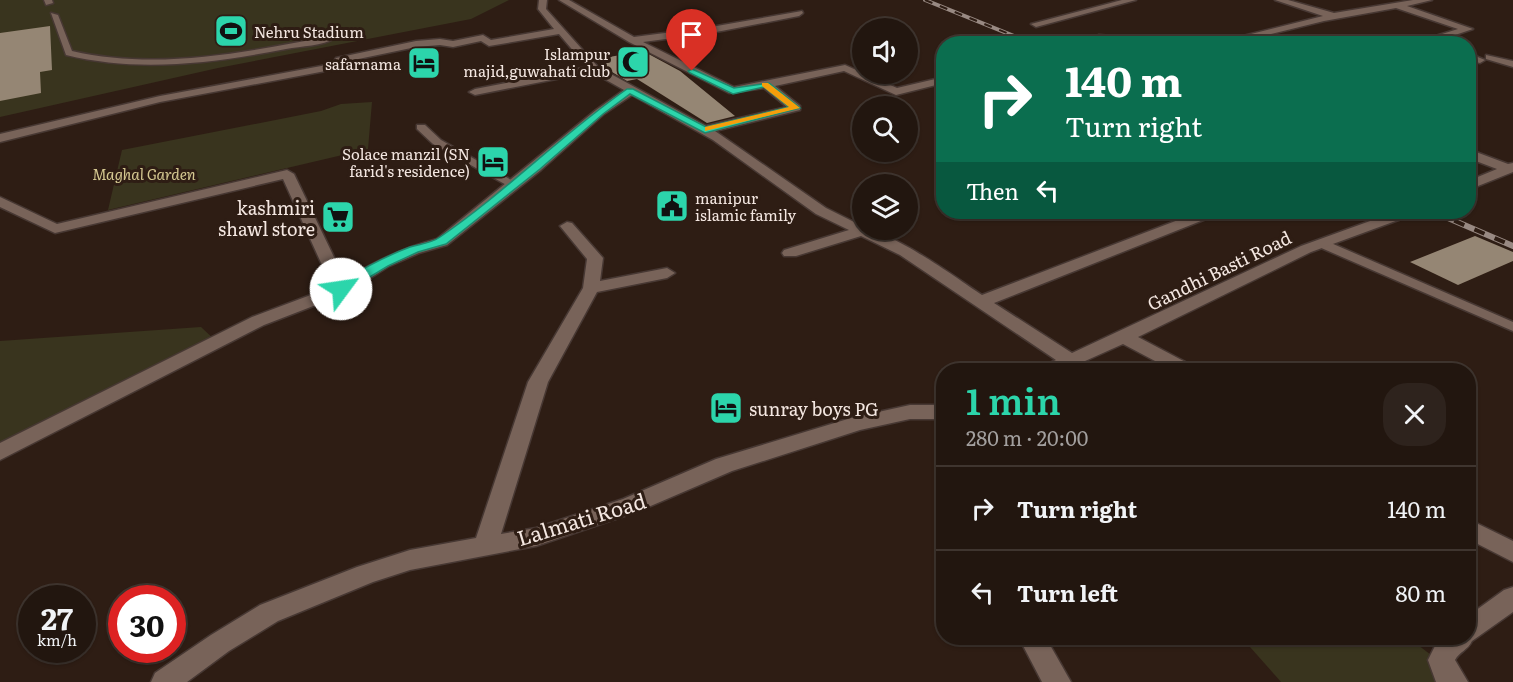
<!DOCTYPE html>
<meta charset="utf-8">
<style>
:root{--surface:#22160f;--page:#2e231d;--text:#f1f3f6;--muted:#a29f9e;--line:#3f352f;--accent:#2cd5ab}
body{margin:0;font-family:Literata,serif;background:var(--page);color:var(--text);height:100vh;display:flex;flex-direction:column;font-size:22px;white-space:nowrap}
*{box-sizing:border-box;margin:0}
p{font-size:20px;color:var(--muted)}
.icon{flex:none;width:33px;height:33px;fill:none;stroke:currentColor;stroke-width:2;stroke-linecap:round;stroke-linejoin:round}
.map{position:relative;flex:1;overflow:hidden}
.sheet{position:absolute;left:936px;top:363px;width:540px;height:282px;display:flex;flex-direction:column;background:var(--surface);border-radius:24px;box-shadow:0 2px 4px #0004,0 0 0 2px var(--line)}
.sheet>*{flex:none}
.banner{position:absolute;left:936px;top:36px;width:540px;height:183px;border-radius:24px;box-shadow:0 2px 4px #0004,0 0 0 2px var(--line);background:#0b6e4f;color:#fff;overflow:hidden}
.tools{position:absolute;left:852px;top:18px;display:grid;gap:12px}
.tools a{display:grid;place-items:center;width:66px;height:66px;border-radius:50%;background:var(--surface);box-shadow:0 2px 4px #0004,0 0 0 2px var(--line);font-size:30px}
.speed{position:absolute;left:18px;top:585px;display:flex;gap:12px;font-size:30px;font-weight:700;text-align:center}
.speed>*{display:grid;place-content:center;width:78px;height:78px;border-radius:50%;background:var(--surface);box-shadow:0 2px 4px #0004,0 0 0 2px var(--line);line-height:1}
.speed small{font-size:15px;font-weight:400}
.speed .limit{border:9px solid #d22;background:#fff;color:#111}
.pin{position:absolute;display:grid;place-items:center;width:51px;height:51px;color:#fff;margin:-62px -26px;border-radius:50% 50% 50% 0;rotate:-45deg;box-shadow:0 0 6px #0007}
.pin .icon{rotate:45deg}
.me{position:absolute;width:66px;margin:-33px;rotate:59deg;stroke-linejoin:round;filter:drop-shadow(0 0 4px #0008)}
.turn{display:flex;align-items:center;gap:21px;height:126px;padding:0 30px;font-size:27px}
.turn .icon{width:78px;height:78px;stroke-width:2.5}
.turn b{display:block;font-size:42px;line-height:51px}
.then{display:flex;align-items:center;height:57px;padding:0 30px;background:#0003;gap:12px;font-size:22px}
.round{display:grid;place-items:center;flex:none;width:63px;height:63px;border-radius:24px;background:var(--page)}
.summary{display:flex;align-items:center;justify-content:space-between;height:102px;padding:0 30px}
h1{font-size:36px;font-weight:600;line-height:45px;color:var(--accent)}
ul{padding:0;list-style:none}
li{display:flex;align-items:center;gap:18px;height:84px;padding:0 30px;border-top:2px solid var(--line)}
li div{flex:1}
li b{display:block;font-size:22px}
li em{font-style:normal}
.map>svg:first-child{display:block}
.green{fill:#39341e}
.building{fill:#958674}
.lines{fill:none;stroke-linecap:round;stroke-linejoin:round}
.lane-casing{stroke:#473833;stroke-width:3}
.street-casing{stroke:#473833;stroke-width:3}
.lane{fill:#786359;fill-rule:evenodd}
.street{fill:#786359;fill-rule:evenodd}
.rail-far1-casing{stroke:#988982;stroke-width:4}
.rail-casing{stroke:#988982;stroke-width:6}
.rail-far1{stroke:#2e1d14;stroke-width:2;stroke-dasharray:8;stroke-linecap:butt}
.rail{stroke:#2e1d14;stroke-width:4;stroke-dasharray:11;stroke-linecap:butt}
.route{fill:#2cd5ab;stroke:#1d8a6f;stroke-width:1.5}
.slow{fill:#f59e0b}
.labels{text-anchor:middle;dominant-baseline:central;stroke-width:6;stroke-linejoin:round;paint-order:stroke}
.far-poi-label{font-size:15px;fill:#f4e7e1;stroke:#2e1d14;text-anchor:end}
.far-park-label{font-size:15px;font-style:italic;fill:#d5c891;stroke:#2e1d14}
.poi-label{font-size:18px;fill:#f4e7e1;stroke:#2e1d14;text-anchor:end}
.street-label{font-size:18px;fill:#f4e7e1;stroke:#2e1d14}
.near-street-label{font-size:21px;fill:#f4e7e1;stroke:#2e1d14}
</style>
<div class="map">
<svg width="1513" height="682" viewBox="0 0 1513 682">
<rect width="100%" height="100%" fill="#2e1d14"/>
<g class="green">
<path d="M0 0H509L471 19 218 68 0 117Z"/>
<path d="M372 102 368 149 108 210 122 150 321 111 341 104Z"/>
<path d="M201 327 217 342 0 452V341Z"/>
<path d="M1242 638H1409L1466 682H1281Z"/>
</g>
<g class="building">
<path d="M50 26 52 70 40 72 41 93 0 101V33Z"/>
<path d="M643 51 680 71 735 116 707 123 637 79 627 81 612 72 598 59Z"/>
<path d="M1475 236 1513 252V261L1458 285 1410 262Z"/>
</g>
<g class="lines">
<g class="lane-casing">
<g id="lane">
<path d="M44 0H52L53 3 46 5Z"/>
<path d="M51 13 58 15 72 51C159 71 246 52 331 36L335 38C323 46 301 46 286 49 212 63 140 73 66 55Z"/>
<path d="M417 125H425L441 140 520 185 514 188 510 187 433 144 417 129Z"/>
<path d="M1324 240 1513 322V331L1319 247 1318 244 1319 241Z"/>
</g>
</g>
<g class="street-casing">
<g id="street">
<path d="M539 0H547L546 9 598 67 706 126 787 107 764 88 729 93 629 42 559 0H569L634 37 711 27 802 11 803 13 799 16 711 33 643 42 734 87 845 65 897 88 944 77V83L896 95 844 71 775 86 800 106V110L715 131 826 208 862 226V230C892 230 956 278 982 295L1199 212H1218L1216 215 994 303 1072 353 1301 246 1395 212H1414L1412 215 1311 252 1138 337 1193 366 1195 370H1172L1123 344 1065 370H1041L1043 366 1056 360 900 255 861 236 796 256H784L782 253 784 250 849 230 816 214 713 140 632 95 604 114 541 170 447 245 419 253 389 266 347 293 264 325 0 460V443L252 317 332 287 283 179 55 233 0 207V197L57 224 287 170 294 174 345 280C375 261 403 248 437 239L596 110 624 90 592 72 475 95 469 92 475 89 587 67 559 34 489 46 481 41 453 47 440 45 416 47 344 62 336 69 160 102 0 142V134L160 96 332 64 336 58 416 41 440 39 453 41 483 35 491 40 554 29 538 9Z"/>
<path d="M1122 0H1136L1036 27 1031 24Z"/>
<path d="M1275 0H1288L1334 13 1413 0H1432L1407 6 1473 29 1428 44H1410L1458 29 1396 8 1324 21 1230 44H1211L1323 16Z"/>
<path d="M1099 35 1179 41 1184 44 1099 41 1086 44 1083 41Z"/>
<path d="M1468 53 1485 60 1480 63 1468 60Z"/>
<path d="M1486 55 1513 61V67L1486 59Z"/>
<path d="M1468 149 1508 164 1513 163V172L1468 190V181L1497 169 1468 158Z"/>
<path d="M567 222 572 223 603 258 600 281 667 268 675 273 667 278 597 292 548 382 501 534 536 528 623 499 716 459 851 418 910 405H944V419H910L860 430 732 471 639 511 536 546 410 570 373 582 278 621 229 651 187 682H151L155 673 211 635 260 605 357 567 410 550 476 538 528 382 583 288 587 259 560 226Z"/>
<path d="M1468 519 1513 541V562L1468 539Z"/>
<path d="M1513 587V612L1472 641C1468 650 1459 652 1455 660L1468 682H1436L1428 660 1439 638H1468V616L1504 590Z"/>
<path d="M1019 638H1046L1071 682H1042Z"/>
</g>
</g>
<use href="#lane" class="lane"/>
<use href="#street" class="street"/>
<g class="rail-far1-casing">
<path id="rail-far1" d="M925 0 1034 44"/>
</g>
<g class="rail-casing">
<path id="rail" d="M1434 212 1513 246"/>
</g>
<use href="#rail-far1" class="rail-far1"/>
<use href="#rail" class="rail"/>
</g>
<path class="route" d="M692 69 734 88 769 83 800 108 705 133 630 94 603 114 540 169 446 244 418 252 388 266 345 292 341 293 334 289C347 275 391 254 410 247 420 244 432 243 440 237 506 192 562 134 627 89H633L706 127 789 107 764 87 733 94 690 73 688 71Z"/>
<path class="slow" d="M762 83H768L800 108 705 131V127L789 107 762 86Z"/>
<defs>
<g id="stadium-square" transform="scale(1.725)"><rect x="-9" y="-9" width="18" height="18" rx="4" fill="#2cd5ab" stroke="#2e1d14"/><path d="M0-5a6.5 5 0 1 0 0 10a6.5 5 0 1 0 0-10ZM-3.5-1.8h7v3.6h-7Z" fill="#111"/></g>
<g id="mosque-square" transform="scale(1.725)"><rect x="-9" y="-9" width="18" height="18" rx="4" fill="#2cd5ab" stroke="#2e1d14"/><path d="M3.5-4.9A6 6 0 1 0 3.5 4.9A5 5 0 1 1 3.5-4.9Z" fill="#111"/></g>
<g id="hotel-square" transform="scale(1.725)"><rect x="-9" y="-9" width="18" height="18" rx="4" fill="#2cd5ab" stroke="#2e1d14"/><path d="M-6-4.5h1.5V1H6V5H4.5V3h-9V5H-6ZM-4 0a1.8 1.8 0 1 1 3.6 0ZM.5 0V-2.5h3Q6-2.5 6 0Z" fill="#111"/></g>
<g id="civic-square" transform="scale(1.725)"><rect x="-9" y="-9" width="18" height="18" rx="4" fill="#2cd5ab" stroke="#2e1d14"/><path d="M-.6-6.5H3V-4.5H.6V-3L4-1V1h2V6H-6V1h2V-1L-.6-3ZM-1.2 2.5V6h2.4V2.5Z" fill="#111"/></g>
<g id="supermarket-square" transform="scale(1.725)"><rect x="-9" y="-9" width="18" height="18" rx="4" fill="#2cd5ab" stroke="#2e1d14"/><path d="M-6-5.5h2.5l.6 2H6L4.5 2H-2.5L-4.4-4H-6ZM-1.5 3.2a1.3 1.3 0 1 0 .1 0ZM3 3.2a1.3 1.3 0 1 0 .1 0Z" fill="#111"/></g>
</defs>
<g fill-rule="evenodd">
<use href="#stadium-square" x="231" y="31"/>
<use href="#mosque-square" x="633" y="62"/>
<use href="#hotel-square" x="424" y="63"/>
<use href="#hotel-square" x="493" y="162"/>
<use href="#civic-square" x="672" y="206"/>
<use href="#supermarket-square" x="338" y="217"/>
<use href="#hotel-square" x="726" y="408"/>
</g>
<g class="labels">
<g class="far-poi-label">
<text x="254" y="31" text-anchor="start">Nehru Stadium</text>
<text x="610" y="53">Islampur<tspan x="610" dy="17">majid,guwahati club</tspan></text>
<text x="401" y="63">safarnama</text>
<text x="470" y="153">Solace manzil (SN<tspan x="470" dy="17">farid's residence)</tspan></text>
<text x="695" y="197" text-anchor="start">manipur<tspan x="695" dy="17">islamic family</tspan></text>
</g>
<g class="far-park-label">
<text x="144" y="173">Maghal Garden</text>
</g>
<g class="poi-label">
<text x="315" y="207">kashmiri<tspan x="315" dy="21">shawl store</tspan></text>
<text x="749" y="408" text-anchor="start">sunray boys PG</text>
</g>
<g class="street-label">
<text transform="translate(1219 270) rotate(-26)">Gandhi Basti Road</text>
</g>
<g class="near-street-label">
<text transform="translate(581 518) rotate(-17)">Lalmati Road</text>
</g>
</g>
</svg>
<div class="tools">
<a><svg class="icon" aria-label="sound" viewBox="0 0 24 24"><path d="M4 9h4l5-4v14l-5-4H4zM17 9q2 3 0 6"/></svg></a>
<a><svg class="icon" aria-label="search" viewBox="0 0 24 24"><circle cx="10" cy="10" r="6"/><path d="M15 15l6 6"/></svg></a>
<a><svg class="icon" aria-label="layers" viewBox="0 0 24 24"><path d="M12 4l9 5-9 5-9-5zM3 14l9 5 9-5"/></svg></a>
</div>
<div class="speed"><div>27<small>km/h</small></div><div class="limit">30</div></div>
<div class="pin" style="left:692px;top:71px;background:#d93025"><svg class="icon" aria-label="arrive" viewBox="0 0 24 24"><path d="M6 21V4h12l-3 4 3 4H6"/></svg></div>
<svg class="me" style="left:341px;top:289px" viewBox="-20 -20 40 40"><circle r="19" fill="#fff"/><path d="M0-13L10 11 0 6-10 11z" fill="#2cd5ab"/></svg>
<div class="banner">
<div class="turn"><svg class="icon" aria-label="right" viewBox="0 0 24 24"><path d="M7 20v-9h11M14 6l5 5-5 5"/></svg><div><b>140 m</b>Turn right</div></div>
<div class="then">Then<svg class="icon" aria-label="left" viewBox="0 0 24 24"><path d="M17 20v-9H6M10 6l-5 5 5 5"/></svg></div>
</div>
<section class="sheet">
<div class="summary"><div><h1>1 min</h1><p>280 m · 20:00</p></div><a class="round"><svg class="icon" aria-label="close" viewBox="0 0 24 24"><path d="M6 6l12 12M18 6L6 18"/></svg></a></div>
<ul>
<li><svg class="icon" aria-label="right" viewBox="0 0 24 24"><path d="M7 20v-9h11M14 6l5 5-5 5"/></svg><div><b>Turn right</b></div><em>140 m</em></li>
<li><svg class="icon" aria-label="left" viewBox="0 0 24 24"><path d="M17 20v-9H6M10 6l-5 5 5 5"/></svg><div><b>Turn left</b></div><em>80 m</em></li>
</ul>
</section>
</div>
